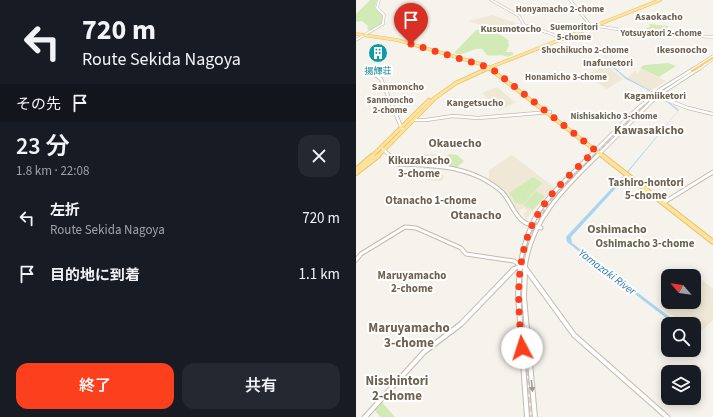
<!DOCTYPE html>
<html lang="ja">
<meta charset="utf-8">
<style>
:root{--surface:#171b24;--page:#242831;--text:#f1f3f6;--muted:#9ea1a6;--accent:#fc3f1d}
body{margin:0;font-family:"Source Sans 3","Noto Sans JP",sans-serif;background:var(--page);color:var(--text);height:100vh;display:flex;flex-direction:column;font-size:15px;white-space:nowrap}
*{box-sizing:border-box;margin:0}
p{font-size:13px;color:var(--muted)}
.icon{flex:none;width:22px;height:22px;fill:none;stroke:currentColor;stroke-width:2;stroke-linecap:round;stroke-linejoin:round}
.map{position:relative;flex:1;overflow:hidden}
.drawer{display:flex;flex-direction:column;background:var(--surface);width:356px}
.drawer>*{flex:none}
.top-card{background:#171b24;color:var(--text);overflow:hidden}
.needle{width:26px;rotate:298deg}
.buttons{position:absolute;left:305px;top:269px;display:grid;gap:8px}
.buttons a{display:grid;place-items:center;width:40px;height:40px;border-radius:8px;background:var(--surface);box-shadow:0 2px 10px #0003;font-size:20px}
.pin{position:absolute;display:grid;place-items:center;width:34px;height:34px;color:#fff;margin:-41px -17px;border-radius:50% 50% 50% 0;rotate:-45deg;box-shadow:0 0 4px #0007}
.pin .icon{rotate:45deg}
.me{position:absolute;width:44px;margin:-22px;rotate:355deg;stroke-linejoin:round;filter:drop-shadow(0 0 3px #0008)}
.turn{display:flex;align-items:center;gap:14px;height:84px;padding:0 16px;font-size:18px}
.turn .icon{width:52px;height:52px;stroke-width:2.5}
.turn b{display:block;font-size:28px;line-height:34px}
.then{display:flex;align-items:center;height:38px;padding:0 16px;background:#0003;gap:8px;font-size:15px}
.round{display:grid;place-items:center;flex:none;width:42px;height:42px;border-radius:12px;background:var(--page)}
.head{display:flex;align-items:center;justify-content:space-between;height:68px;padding:0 16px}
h1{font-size:24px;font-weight:600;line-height:30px}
.cta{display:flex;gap:8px;margin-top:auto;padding:8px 16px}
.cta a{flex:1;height:46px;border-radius:12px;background:var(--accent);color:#fff;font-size:16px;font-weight:600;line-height:46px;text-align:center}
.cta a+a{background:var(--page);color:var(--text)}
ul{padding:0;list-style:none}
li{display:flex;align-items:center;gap:12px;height:56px;padding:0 16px}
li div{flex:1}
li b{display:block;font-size:15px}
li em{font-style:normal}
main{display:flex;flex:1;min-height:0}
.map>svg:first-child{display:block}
.education{fill:#efe8d6}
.green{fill:#d2eab5}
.water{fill:#a9d4f2}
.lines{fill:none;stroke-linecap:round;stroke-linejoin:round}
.motorway-tunnel-far2{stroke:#d4d0c8;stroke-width:4;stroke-dasharray:4 2;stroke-linecap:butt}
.motorway-tunnel-far1{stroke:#d4d0c8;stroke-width:5;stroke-dasharray:5 2.5;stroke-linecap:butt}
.motorway-tunnel{stroke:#d4d0c8;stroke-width:6;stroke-dasharray:6 3;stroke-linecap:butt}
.tertiary-far3-casing{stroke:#c2bbae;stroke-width:3}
.tertiary-far2-casing{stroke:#c2bbae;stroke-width:4}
.tertiary-far1-casing{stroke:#c2bbae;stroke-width:5}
.tertiary-casing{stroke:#c2bbae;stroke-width:6}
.primary-far2-casing{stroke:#e6c16a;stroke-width:3.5}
.primary-far1-casing{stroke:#e6c16a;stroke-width:4.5}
.primary-casing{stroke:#e6c16a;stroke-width:6}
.motorway-casing{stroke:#e0a43c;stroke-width:2}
.tertiary-far3{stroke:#fff;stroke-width:2}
.tertiary-far2{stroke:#fff;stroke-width:2.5}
.tertiary-far1{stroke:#fff;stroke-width:3}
.tertiary{stroke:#fff;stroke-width:4}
.primary-far2{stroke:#ffe39c;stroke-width:2.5}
.primary-far1{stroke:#ffe39c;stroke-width:3}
.primary{stroke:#ffe39c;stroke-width:4}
.motorway{fill:#ffcf6e;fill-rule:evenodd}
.oneway{fill:#9c9892}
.route{stroke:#fc3f1d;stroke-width:7;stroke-dasharray:0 12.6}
.labels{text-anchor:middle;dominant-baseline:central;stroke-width:4;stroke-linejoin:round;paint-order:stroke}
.far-neighbourhood-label{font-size:9px;font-weight:bold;fill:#6e6250;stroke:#fff}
.far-culture-label{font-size:9px;fill:#0d838f;stroke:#fff}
.far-quarter-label{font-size:10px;font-weight:bold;fill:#6e6250;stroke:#fff}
.neighbourhood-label{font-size:11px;font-weight:bold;fill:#6e6250;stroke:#fff}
.water-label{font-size:11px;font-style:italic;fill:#2e7ab2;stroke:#fff}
.quarter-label{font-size:12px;font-weight:bold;fill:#6e6250;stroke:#fff}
.near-neighbourhood-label{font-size:13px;font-weight:bold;fill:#6e6250;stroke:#fff}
</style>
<main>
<section class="drawer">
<div class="top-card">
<div class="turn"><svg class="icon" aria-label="left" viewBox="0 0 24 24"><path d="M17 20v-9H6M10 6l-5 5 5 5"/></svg><div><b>720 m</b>Route Sekida Nagoya</div></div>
<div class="then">その先<svg class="icon" aria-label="arrive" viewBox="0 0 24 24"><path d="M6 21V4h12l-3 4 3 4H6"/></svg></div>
</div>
<div class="head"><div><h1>23 分</h1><p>1.8 km · 22:08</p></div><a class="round"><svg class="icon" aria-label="close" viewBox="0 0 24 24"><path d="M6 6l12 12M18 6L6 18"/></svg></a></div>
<ul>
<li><svg class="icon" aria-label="left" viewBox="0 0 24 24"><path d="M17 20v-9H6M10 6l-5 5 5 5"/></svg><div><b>左折</b><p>Route Sekida Nagoya</p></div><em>720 m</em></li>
<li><svg class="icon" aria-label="arrive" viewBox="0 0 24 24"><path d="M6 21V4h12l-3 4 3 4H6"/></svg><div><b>目的地に到着</b></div><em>1.1 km</em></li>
</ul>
<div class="cta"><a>終了</a><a>共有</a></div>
</section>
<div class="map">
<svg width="357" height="417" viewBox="0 0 357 417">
<rect width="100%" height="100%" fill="#f6f3ec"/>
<g class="education">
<path d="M136 15 166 25 152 33 142 31 113 21Z"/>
<path d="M251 65 267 79 251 89 229 75Z"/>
<path d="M286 69 310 81 294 91 271 78 280 70V74Z"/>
<path d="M141 87 160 103H159L144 110 126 93Z"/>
<path d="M67 154H83L86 156 82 163 51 162 54 159 66 158Z"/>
<path d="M156 155 198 187 170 219 167 214 171 211 168 208 162 211 147 191 133 180V170Z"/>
<path d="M72 165 86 167 81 172 89 176 85 181 70 180 75 174 66 170Z"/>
<path d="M340 275 357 289V320L342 334 338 332V324H327L304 306 312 299V302H338V277Z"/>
</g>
<g class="green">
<path d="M14 0H21L19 8 28 15 26 25 15 31 11 29 12 26 6 21 0 22V14Z"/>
<path d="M293 24 311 26 316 33 290 32V28L294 27Z"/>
<path d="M120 30C133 29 144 33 153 41L152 43 153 45 150 52H156L158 54 152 57C145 53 139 57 131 55L126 49C116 47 109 57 98 53Z"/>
<path d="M312 63 320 66 303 77 284 68 288 65Z"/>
<path d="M94 154 101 155 108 161 100 168 85 164 88 157Z"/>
<path d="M177 177 186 183 167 204 160 203 153 193Z"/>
<path d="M180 191 189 196 177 210 167 205Z"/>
<path d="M25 401 39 417H24L18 409Z"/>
</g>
<path class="water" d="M236 30 254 64 271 78 305 96 323 110 273 171 270 177 215 237 216 243 323 324H318L211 242 210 237 270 173 322 111 304 96 270 79 254 65Z"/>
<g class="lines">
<g class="motorway-tunnel-far2">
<path d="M298 98 336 71"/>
<path d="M251 140 295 99"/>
<path d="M238 157 255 140"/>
</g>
<g class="motorway-tunnel-far1">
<path d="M232 162 239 156"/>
<path d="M166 270C172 232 190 204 216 176"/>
</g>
<path class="motorway-tunnel" d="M170 370 173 417"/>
<g class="tertiary-far3-casing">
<g id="tertiary-far3">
<path d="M135 0 163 16 168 25 196 34 205 39"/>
<path d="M214 0 234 25"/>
<path d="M234 25 293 34 357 37"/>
<path d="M0 40 27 24 28 15 21 8 23 0"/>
<path d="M337 69 357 56"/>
<path d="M343 69 357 59"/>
</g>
</g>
<g class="tertiary-far2-casing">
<g id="tertiary-far2">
<path d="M11 69 25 79 46 129"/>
<path d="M301 96 332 108 357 114"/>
<path d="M57 120H70L97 116 122 118 194 112"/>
<path d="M27 149 35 157"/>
<path d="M233 157 281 109 305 89 339 68"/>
<path d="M240 157 301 96 344 68"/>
</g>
</g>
<g class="tertiary-far1-casing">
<g id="tertiary-far1">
<path d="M34 156 42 164C79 165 117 166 146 192 154 200 159 217 168 222 172 225 180 226 185 228"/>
<path d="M307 203 357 172"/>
<path d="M0 260 5 254 49 227 60 228 105 248 110 254 158 261 171 270"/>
<path d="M156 270 165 265"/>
<path d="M164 270C165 250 175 220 188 204 201 187 219 171 234 156"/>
<path d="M169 270C173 222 208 188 241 156"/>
</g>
</g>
<g class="tertiary-casing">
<g id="tertiary">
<path d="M164 269 162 294 171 417"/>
<path d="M169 269 168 297 179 417"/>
<path d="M170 269 218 335 311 417"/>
<path d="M9 417 68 352 105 324 158 269"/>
</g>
</g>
<g class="primary-far2-casing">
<g id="primary-far2">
<path d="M0 34 41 40 128 65 135 69"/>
<path d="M130 69 304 0"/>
</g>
</g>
<g class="primary-far1-casing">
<g id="primary-far1">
<path d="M133 68 248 157"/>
<path d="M15 157 73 100"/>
<path d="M21 157 79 98 100 83 133 68"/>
</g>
</g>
<g class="primary-casing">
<g id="primary">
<path d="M247 156 357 242"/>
<path d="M0 170 16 156"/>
<path d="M0 173 22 156"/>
</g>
</g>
<g class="motorway-casing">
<path id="motorway" d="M356 57H357V59L337 72 334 71Z"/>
</g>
<use href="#tertiary-far3" class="tertiary-far3"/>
<use href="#tertiary-far2" class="tertiary-far2"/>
<use href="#tertiary-far1" class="tertiary-far1"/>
<use href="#tertiary" class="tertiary"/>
<use href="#primary-far2" class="primary-far2"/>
<use href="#primary-far1" class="primary-far1"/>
<use href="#primary" class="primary"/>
<use href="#motorway" class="motorway"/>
</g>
<defs><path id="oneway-solid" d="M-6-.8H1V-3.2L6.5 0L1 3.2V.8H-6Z"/></defs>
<use class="oneway" href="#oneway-solid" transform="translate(176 386) rotate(84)"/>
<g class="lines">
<path class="route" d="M55 44 135 68 239 150C222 168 201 185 187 206 158 248 161 299 166 348"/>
</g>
<defs>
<g id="building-disc" transform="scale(1)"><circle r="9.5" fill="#0f9aa8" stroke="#fff"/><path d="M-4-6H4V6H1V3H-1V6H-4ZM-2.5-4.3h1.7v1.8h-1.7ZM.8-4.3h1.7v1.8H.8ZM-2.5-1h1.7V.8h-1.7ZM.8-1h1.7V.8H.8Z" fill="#fff"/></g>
</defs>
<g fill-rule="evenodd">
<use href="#building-disc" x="22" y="53"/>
</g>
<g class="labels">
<g class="far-neighbourhood-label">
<text x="204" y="9">Honyamacho 2-chome</text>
<text x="218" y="27">Suemoritori<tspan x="218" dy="10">5-chome</tspan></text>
<text x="305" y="33">Yotsuyatori 2-chome</text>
<text x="229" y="50">Shochikucho 2-chome</text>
<text x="210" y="77">Honamicho 3-chome</text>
<text x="34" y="100">Sanmoncho<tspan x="34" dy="10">2-chome</tspan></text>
<text x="258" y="116">Nishisakicho 3-chome</text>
</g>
<g class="far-culture-label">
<text x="22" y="71">揚輝荘</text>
</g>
<g class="far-quarter-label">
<text x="303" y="17">Asaokacho</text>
<text x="155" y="29">Kusumotocho</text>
<text x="326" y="50">Ikesonocho</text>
<text x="252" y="63">Inafunetori</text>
<text x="42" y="87">Sanmoncho</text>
<text x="299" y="96">Kagamiiketori</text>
<text x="119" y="103">Kangetsucho</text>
</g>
<g class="neighbourhood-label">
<text x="63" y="160">Kikuzakacho<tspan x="63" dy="13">3-chome</tspan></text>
<text x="290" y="182">Tashiro-hontori<tspan x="290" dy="13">5-chome</tspan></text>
<text x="75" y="200">Otanacho 1-chome</text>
<text x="289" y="243">Oshimacho 3-chome</text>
<text x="56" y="275">Maruyamacho<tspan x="56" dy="13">2-chome</tspan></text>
</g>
<g class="water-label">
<text transform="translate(251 272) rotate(37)">Yamazaki River</text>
</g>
<g class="quarter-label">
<text x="293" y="130">Kawasakicho</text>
<text x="99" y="143">Okauecho</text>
<text x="120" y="215">Otanacho</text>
<text x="261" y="229">Oshimacho</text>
</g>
<g class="near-neighbourhood-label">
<text x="53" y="328">Maruyamacho<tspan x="53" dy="15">3-chome</tspan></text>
<text x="41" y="381">Nisshintori<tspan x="41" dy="15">2-chome</tspan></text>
</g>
</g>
</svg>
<div class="buttons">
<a><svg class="needle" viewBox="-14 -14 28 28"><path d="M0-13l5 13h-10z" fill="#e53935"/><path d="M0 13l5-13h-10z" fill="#9ea1a6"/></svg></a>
<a><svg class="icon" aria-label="search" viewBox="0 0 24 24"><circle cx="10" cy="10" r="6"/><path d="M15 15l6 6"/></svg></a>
<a><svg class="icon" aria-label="layers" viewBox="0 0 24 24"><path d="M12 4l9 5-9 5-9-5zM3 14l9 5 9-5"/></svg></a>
</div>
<div class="pin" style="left:55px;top:44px;background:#d93025"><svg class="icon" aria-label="arrive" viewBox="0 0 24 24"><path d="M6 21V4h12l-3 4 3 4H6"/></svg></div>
<svg class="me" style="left:166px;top:348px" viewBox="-20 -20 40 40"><circle r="19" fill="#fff"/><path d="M0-13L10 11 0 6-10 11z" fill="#fc3f1d"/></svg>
</div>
</main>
